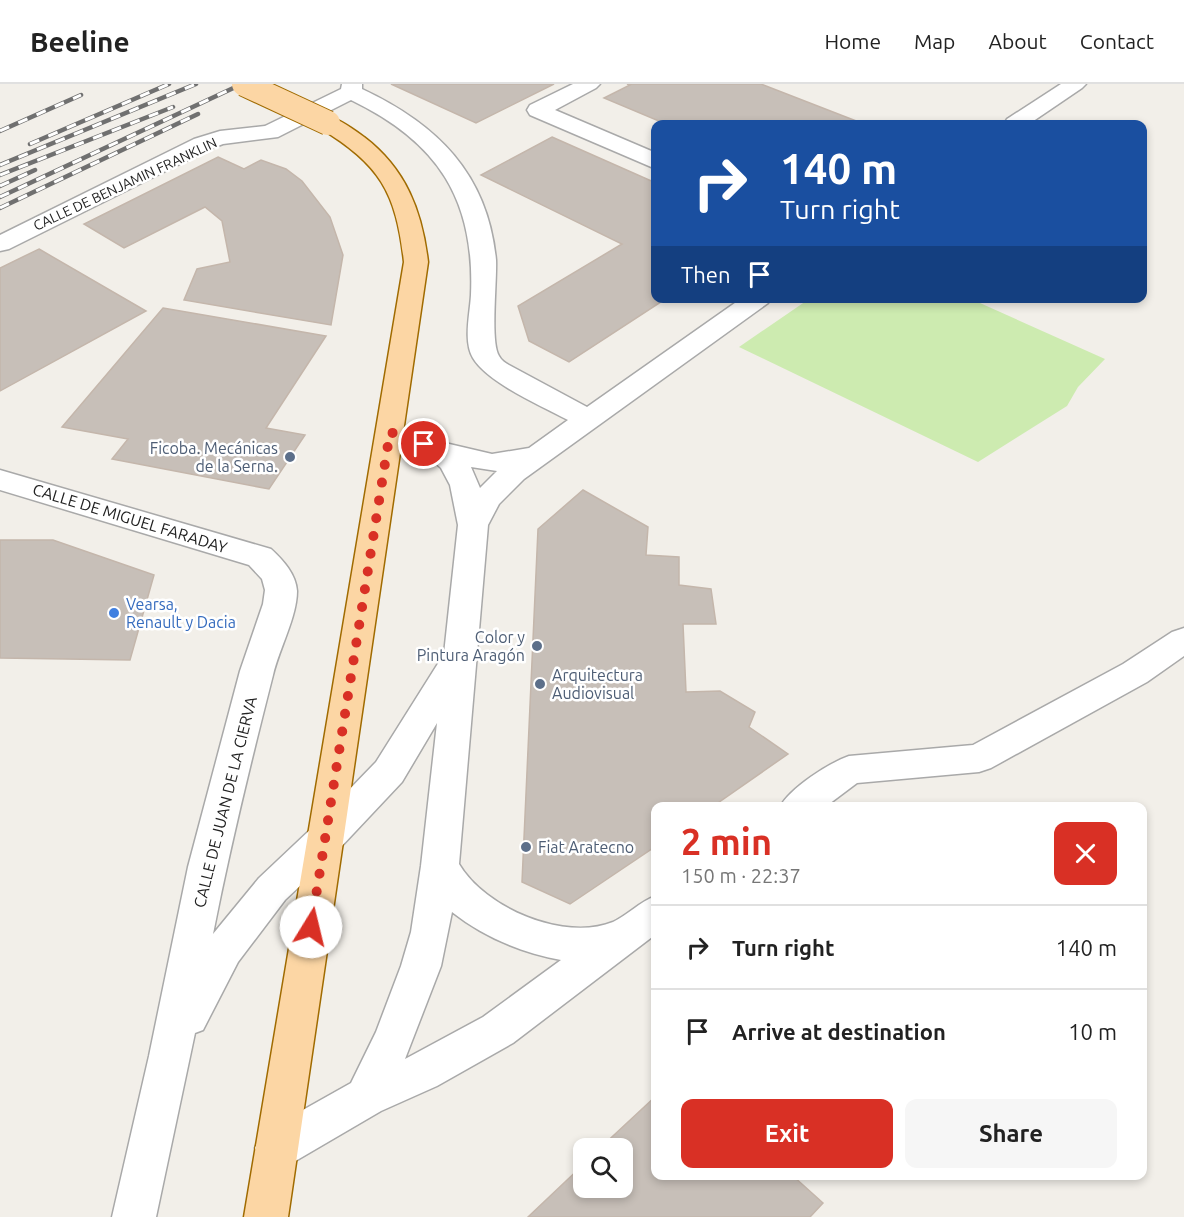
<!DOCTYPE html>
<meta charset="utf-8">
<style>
:root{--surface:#fff;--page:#f6f6f6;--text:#222;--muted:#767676;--line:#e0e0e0;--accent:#d93025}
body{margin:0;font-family:Ubuntu,sans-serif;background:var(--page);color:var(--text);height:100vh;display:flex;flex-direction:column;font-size:22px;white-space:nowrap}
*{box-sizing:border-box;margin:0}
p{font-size:20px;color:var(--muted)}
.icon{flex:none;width:33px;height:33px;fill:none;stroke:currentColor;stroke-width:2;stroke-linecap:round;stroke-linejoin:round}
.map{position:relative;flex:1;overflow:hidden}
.drawer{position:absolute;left:651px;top:718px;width:496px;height:378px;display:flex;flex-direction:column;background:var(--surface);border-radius:12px;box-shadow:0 3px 9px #0003}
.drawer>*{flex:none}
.hud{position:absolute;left:651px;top:36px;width:496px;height:183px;border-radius:12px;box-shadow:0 3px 9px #0003;background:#1a4fa0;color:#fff;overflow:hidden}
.fabs{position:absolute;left:573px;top:1054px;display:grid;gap:12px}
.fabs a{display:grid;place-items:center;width:60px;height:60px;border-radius:12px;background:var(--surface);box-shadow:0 3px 9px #0003;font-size:30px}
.pin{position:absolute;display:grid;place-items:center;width:51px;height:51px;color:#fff;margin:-26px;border:3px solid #fff;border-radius:50%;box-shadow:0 2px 6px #0007}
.me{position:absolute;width:66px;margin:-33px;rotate:9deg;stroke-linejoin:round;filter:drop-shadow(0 0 4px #0008)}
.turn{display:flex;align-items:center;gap:21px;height:126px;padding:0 30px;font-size:27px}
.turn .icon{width:78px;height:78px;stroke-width:2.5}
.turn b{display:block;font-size:42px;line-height:51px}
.then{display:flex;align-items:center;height:57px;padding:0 30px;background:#0003;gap:12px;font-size:22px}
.round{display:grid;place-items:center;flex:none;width:63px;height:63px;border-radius:12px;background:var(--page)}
.headline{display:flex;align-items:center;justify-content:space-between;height:102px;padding:0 30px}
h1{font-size:36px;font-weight:600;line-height:45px;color:var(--accent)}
.button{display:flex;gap:12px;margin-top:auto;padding:12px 30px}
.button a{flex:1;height:69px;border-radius:12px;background:var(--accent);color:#fff;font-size:24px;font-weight:600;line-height:69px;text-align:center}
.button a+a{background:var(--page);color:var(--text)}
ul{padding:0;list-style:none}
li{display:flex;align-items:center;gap:18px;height:84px;padding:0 30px;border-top:2px solid var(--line)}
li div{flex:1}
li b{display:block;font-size:22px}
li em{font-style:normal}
header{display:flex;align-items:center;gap:36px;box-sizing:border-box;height:84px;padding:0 30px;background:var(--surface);border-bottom:2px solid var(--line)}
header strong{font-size:28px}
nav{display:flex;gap:33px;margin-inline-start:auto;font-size:21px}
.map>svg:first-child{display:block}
.grass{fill:#cdebb0}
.building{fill:#c7bfb8;stroke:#c4b6ab;stroke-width:1.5}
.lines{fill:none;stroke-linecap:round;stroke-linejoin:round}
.minor-casing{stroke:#a9a9a9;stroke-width:3}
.major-casing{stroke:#a06b00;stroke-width:3}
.minor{fill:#fff;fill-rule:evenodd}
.major{fill:#fcd6a4;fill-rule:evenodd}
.rail-casing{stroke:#707070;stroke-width:4.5}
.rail{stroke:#fff;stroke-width:3;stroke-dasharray:10;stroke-linecap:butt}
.major-bridge-casing{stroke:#a06b00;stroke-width:26;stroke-linecap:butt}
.major-bridge{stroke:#fcd6a4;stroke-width:24}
.route{stroke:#d93025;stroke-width:10;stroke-dasharray:0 18}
.service-dot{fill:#5c6f8a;stroke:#fff;stroke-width:2}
.shop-dot{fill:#3f7fe0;stroke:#fff;stroke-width:2}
.labels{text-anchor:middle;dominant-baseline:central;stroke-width:5;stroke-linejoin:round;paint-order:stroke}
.far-street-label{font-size:14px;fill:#222;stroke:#fff}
.service-label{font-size:16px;fill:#4e5e75;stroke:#fff;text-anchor:end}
.street-label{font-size:16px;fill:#222;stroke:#fff}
.shop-label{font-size:16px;fill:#366cbe;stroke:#fff;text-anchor:start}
</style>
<header>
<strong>Beeline</strong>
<nav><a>Home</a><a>Map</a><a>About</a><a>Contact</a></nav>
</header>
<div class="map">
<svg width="1184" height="1133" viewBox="0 0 1184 1133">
<rect width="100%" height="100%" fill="#f2efe9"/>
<path class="grass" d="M971 215 1105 275 1078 303 1067 322 978 378 739 263 809 215Z"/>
<g class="building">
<path d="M391 0H554L476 39Z"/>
<path d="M627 0H761L864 40H666L604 14 630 1Z"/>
<path d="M552 53 656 99V214H667L569 278 529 257 518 222 622 160 481 91Z"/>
<path d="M218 73 244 85 261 76 286 85 302 97 330 133 343 171 331 241 184 216 197 185 230 178 222 137 205 123 124 164 84 140Z"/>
<path d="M39 165 146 227 0 307V184Z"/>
<path d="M163 224 326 252 266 344 305 351 269 405 112 375 128 355 62 343Z"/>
<path d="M583 406 648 443 646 471 679 473V501L711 505 716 540H683L686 608 720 607 755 628 749 643 788 670 712 723H656V762L570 820 522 798 538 445Z"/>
<path d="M0 456H53L154 491 130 576 0 574Z"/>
<path d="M656 1012V1092H793L823 1119 810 1133H528L584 1080V1104H622V1065H599Z"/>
</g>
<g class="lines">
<g class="minor-casing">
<g id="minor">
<path d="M342 0H362V5C437 40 488 90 496 176 497 197 490 258 499 272 501 276 505 279 509 281L587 323 742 214H771L768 219 524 395 499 420 488 441 459 780C485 824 564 858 613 838 628 831 639 818 656 812V850L513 959 437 1002 381 1027 292 1079 277 1085 262 1079 255 1064 262 1049 351 999 376 948 401 882 411 848 421 782 437 639 402 698 338 766 285 816 238 878 203 946 195 949 156 1133H112L149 972 188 783 240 587 263 520 265 506 262 495 249 481 0 406V386L271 465C283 476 296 490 297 507 297 533 279 565 273 591 251 677 230 763 213 850L259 794 312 744 376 678 444 570 458 441 450 401 441 384 431 375 380 354 376 348 380 342 390 339 445 359 492 370 529 364 568 336C542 322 488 299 473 274 463 257 470 230 471 211 475 115 438 58 351 16L278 53 223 60 210 65 9 165 0 167V151L194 55 220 47 265 42 341 5ZM471 383 497 387 480 404ZM452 828C484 853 522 869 561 876L483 933 405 975 441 882Z"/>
<path d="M573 0H600L596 4 555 26 656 69V85L530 31 527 26 530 21Z"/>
<path d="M1061 0H1086L1082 4 1029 40H1004L1007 35Z"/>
<path d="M1184 544V572L1147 598 991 684 979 688 857 699 825 723H780C790 704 829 679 849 672L973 661 1123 580 1172 548Z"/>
</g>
</g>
<g class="major-casing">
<path id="major" d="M328 32C341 36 353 45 364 53 406 85 422 127 428 178L288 1133H244L404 178C396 107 380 81 320 44L317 39 320 34Z"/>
</g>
<use href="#minor" class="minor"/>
<use href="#major" class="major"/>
<g class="rail-casing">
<g id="rail">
<path d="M0 47 81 11"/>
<path d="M30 60 169 0"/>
<path d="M0 81 196 0"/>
<path d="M0 91 173 23"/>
<path d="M0 102 35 86"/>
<path d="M0 113 242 0"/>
<path d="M0 124 198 30"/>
</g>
</g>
<use href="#rail" class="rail"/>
<g class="major-bridge-casing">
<path id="major-bridge" d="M244 0 328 39"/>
</g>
<use href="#major-bridge" class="major-bridge"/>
</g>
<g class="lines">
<path class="route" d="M311 843 390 348 424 360"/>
</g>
<g class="service-dot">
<circle cx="290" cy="373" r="6"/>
<circle cx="537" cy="562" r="6"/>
<circle cx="540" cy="600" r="6"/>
<circle cx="526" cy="763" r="6"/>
</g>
<circle class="shop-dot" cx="114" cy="529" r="6"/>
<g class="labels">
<g class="far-street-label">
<text transform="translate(125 100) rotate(-25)">CALLE DE BENJAMIN FRANKLIN</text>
</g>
<g class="service-label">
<text x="278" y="364">Ficoba. Mecánicas<tspan x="278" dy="18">de la Serna.</tspan></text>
<text x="525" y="553">Color y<tspan x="525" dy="18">Pintura Aragón</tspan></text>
<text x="552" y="591" text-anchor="start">Arquitectura<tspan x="552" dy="18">Audiovisual</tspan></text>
<text x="538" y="763" text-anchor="start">Fiat Aratecno</text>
</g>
<g class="street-label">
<text transform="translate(130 434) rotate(17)">CALLE DE MIGUEL FARADAY</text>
<text transform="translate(225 718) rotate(-76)">CALLE DE JUAN DE LA CIERVA</text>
</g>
<g class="shop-label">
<text x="126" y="520">Vearsa,<tspan x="126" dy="18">Renault y Dacia</tspan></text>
</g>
</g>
</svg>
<div class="fabs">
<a><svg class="icon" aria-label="search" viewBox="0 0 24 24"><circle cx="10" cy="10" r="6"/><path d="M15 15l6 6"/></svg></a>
</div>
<div class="pin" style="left:424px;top:360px;background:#d93025"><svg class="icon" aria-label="arrive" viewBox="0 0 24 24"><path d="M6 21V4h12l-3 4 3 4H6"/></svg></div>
<svg class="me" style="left:311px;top:843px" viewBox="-20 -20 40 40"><circle r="19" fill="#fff"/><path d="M0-13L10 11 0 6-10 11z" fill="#d93025"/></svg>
<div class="hud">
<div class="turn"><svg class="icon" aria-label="right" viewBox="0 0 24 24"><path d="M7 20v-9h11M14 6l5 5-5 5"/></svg><div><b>140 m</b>Turn right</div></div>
<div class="then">Then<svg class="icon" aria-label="arrive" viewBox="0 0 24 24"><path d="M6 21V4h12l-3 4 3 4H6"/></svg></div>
</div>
<section class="drawer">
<div class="headline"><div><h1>2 min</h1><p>150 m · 22:37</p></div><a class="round" style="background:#d93025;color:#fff"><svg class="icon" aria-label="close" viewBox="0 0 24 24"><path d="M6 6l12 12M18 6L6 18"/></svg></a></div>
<ul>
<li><svg class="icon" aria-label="right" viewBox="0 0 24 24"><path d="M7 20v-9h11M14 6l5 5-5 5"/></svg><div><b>Turn right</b></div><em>140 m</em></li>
<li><svg class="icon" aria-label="arrive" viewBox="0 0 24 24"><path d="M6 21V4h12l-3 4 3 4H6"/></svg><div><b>Arrive at destination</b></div><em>10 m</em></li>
</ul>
<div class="button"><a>Exit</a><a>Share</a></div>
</section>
</div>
